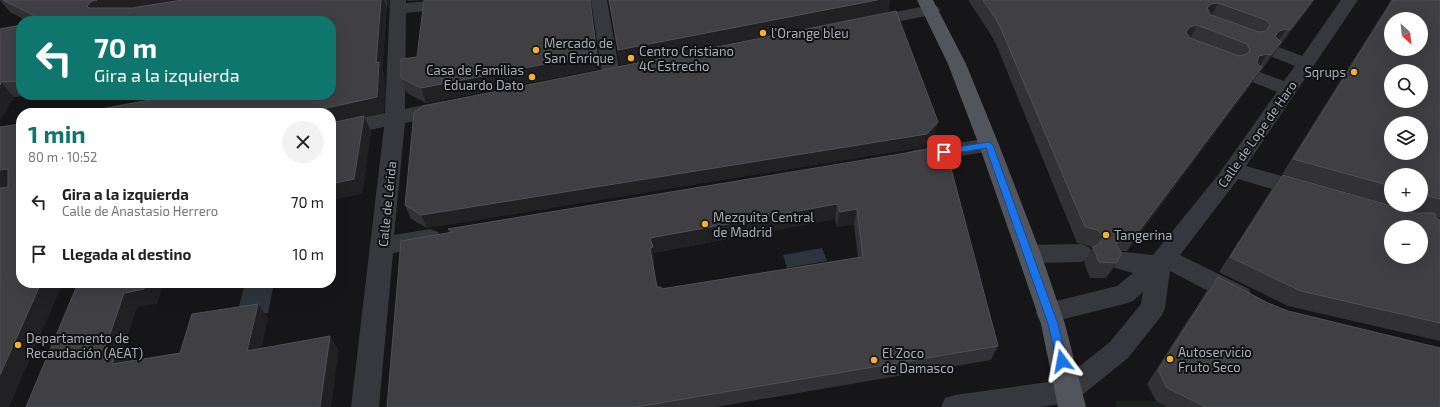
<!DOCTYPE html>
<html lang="es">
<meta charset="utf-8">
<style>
:root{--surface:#fff;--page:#f2f2f2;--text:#222;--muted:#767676;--accent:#0f766e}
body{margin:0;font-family:"Exo 2",sans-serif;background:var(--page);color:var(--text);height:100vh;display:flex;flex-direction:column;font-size:15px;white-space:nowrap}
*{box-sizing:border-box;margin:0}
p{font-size:13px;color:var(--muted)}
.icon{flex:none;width:22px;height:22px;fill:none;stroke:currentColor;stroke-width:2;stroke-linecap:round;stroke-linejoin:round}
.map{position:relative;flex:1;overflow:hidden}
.side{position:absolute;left:16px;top:108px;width:320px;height:180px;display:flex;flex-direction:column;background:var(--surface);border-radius:16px;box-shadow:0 4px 16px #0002}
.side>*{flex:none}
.top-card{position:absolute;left:16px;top:16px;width:320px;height:84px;border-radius:16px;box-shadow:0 4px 16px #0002;background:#0f766e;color:#fff;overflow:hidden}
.needle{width:26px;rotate:153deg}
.fabs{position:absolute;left:1384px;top:12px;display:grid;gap:8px}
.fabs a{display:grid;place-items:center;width:44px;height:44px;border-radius:50%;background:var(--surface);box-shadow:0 4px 16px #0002;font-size:20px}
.pin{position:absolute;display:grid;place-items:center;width:34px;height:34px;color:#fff;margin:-17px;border-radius:8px;box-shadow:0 2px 6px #0006}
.me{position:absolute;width:44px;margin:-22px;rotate:347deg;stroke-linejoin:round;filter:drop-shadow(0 0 3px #0008)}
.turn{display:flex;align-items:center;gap:14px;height:84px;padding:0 12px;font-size:18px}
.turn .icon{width:52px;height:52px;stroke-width:2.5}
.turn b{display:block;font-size:28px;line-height:34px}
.round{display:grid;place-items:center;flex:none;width:42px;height:42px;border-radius:21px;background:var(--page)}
.overview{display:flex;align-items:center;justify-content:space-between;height:68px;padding:0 12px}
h1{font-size:24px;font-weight:700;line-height:30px;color:var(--accent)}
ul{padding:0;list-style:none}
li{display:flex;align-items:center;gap:12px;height:52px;padding:0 12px}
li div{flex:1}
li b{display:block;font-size:15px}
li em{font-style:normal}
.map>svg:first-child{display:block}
.green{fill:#1c231d}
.water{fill:#2c353c}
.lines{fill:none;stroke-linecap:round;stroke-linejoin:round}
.minor{fill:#37383d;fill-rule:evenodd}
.major{fill:#53555c;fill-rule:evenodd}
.wall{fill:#323236;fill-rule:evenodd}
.shaded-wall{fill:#212124}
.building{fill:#3f3f44;stroke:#4f5156;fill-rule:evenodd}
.route{fill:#1a73e8;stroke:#114b97}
.poi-dot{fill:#f2b134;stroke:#111113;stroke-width:1.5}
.labels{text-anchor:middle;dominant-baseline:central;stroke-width:4;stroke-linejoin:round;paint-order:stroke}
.poi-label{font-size:13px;fill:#a8adb8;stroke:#111113;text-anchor:start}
.street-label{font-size:13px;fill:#a8adb8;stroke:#111113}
</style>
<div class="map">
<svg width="1440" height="407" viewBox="0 0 1440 407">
<rect width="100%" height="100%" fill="#161618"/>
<path class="green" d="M1115 401H1156L1167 407H1117Z"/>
<g class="water">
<path d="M822 248 827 261 787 268 783 255Z"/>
<path d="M245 283H274L268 313 236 318Z"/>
</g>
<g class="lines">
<g class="minor">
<path d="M390 0H406V3L429 1 435 2 438 6 435 10 406 13 405 109 444 101 451 103 454 108 451 113 405 123 394 235 430 229 438 232 441 238 438 244 393 253 379 407H351L384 127 331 138V124L385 113Z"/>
<path d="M591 0H607L620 74 618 78 611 80 604 78 602 74Z"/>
<path d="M1341 0H1358L1246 166 1314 185 1317 191 1314 197 1306 199 1238 179 1180 255 1249 289 1252 296 1249 303 1240 306 1231 303 1170 271 1165 308 1162 315 1128 358 1077 399 1068 403 1040 407H941L945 398 955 395 1062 380 1110 342 1141 304 1143 292 1133 301 1124 304 1048 323 1039 320 1036 313 1039 306 1048 303 1117 286 1133 273 1112 267 1108 260 1112 253C1122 250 1141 254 1153 255L1218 175 1277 92 1250 81 1248 77 1250 73 1257 71 1284 81 1295 66 1270 56 1267 52 1270 48 1276 46 1302 56Z"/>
<path d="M931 5 937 6 940 10 937 14 869 27 863 26 860 22 863 18 869 17Z"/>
<path d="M989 138 996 140 999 145 996 150 915 164 908 162 905 157 908 152 915 150Z"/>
<path d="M1081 244 1089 247 1093 253 1089 259 1081 262 1029 263 1021 260 1017 254 1021 248 1029 245Z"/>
</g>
<path class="major" d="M917 0H933L966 64 999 145 1041 254 1065 324 1086 407H1058L1041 324 1017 254 979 145 948 64Z"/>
</g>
<g class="wall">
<path d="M0 0H389L388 6H387L382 70 385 77 384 112 358 118 364 116 371 131 362 194 331 95V21H27L10 12Z"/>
<path d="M407 0H424L408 1Z"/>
<path d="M590 0 599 69 426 103 407 93 401 78 417 57Z"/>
<path d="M609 0H890L888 12 620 65Z"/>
<path d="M968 0H1315L1280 46H1279L1271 58 1261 71H1260L1252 83 1127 251H1121L1113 269 1106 278H1090L1084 262 1092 249 1090 246 1077 243 996 44 991 35Z"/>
<path d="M1391 0H1440V218L1436 217V218L1440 220V341L1288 306 1219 272 1271 190 1283 175 1417 213H1422L1392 205H1421V175H1391V205L1282 174Z"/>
<path d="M21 25V95H38L14 97 0 120V29Z"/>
<path d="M938 122 934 135 924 147 427 228 411 219 405 205Z"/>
<path d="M936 148 998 346 991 360 716 407H387L450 233 448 229ZM835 219 837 227 854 224 858 257 661 289 657 287 653 263 654 262 653 253Z"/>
<path d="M1218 277 1440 407H1167L1156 401 1147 384 1206 292Z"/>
</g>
<g class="shaded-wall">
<path d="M97 0H199L98 21 87 6 92 1Z"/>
<path d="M381 0H384L387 6 382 70 385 77 384 112 331 124V113H322V109L376 63Z"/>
<path d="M386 0H389L388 6Z"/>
<path d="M877 0H890L888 12 620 65 618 50Z"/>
<path d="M1313 0H1315L1280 46 1290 30Z"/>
<path d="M1218 3 1210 19 1207 8 1211 4Z"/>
<path d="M1197 25 1189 41 1186 32 1190 27Z"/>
<path d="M1286 29 1276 45 1269 47 1279 31Z"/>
<path d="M1281 42 1271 58 1261 71 1271 55Z"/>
<path d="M597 54 599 69 426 103 421 88Z"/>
<path d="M1267 54 1257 70 1249 72 1259 56Z"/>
<path d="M1262 67 1252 83 1127 251 1136 235Z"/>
<path d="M1 82 14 97 0 120V85Z"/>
<path d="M364 116 371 131 362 194 331 200V184Z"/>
<path d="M938 122 934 135 924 147 427 228 421 215Z"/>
<path d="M8 169 21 184 0 188V170Z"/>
<path d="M837 204 835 219 653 253 654 262 652 263 650 238Z"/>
<path d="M857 209 854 224 837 227 840 212Z"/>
<path d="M1122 253 1113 269 1106 278 1116 263Z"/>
<path d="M41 283H63L9 407H0V375Z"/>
<path d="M146 283H164L157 304 137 307 123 351 134 360 112 364 105 349 124 293Z"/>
<path d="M258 304 268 318 258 365 247 351Z"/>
<path d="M330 336 339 350 331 407H320Z"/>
</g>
<g class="building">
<path d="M3 0H97L92 1 87 6 89 8H132L182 0H381L376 63 379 62 377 97 322 109V113H79L177 95H331V21H45Z"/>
<path d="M424 0H590L597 54 421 88 401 78V59L417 57Z"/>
<path d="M609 0H877L618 50Z"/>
<path d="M983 0H1313L1290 30 1286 29 1279 31 1275 36 1281 42 1271 55 1267 54 1259 56 1257 62 1259 66 1262 67 1136 235 1120 237 1116 245 1122 253 1116 263 1099 262 1093 247 1099 244 1103 237 1098 230 1085 227 1001 29 996 19ZM1218 3 1266 20 1270 25 1266 31 1259 32 1211 15 1207 8 1211 4ZM1197 25 1247 44 1250 50 1247 54 1239 56 1190 38 1186 32 1190 27Z"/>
<path d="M1393 0H1440V199L1421 194V175H1391V186L1293 159ZM1391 19H1421V49H1391ZM1391 71H1421V101H1391ZM1391 123H1421V153H1391Z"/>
<path d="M896 11 938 122 927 134 421 215 405 205 414 113 423 106Z"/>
<path d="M21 25V81L1 82 0 85V29Z"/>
<path d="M364 116 354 179 331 184V123Z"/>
<path d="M21 124V283H41L0 375V188L8 187V169L0 170V127Z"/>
<path d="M936 148 947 153 998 346 636 407H387L401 241 453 232 448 229ZM837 204 840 212 857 209 863 257 661 289V287H657L650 248 653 247 650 238Z"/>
<path d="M1283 175 1417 213H1435L1436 218 1440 220V323L1301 291 1230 257ZM1391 227H1421V257H1391Z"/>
<path d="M1218 277 1268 303 1288 311 1440 348V407H1206L1167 388 1158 370Z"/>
<path d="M78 283H146L144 289 124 293 105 349 119 347 112 364 180 353 192 314 258 304 247 351 330 336 320 407H26Z"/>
</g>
<path class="route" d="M989 142 993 145 1058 324 1067 361 1066 365 1062 366 1058 365 1057 361 1048 324 986 148 944 155 940 152 944 149Z"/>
<g class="poi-dot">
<circle cx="763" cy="33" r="4"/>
<circle cx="536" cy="50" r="4"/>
<circle cx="631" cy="58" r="4"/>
<circle cx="1354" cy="72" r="4"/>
<circle cx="532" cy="77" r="4"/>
<circle cx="705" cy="224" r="4"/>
<circle cx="1106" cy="235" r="4"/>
<circle cx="18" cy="345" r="4"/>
<circle cx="1170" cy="359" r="4"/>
<circle cx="874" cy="360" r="4"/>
</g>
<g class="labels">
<g class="poi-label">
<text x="771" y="33">l'Orange bleu</text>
<text x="544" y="43">Mercado de<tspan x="544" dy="15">San Enrique</tspan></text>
<text x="639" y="51">Centro Cristiano<tspan x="639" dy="15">4C Estrecho</tspan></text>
<text x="524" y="70" text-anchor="end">Casa de Familias<tspan x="524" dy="15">Eduardo Dato</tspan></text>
<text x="1346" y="72" text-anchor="end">Sqrups</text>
<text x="713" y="217">Mezquita Central<tspan x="713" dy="15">de Madrid</tspan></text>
<text x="1114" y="235">Tangerina</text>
<text x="26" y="338">Departamento de<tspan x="26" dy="15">Recaudación (AEAT)</tspan></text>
<text x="1178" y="352">Autoservicio<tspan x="1178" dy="15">Fruto Seco</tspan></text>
<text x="882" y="353">El Zoco<tspan x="882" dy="15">de Damasco</tspan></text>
</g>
<g class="street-label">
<text transform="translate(1257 134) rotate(-55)">Calle de Lope de Haro</text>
<text transform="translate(387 204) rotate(-84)">Calle de Lérida</text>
</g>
</g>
</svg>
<div class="fabs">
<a><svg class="needle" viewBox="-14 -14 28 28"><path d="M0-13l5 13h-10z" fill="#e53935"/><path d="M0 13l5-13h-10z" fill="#767676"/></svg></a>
<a><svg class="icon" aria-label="search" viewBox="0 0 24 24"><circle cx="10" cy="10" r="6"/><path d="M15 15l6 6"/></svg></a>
<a><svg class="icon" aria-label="layers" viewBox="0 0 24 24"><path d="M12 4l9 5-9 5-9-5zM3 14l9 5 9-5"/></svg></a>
<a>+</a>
<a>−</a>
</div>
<div class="pin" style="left:944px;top:152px;background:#d93025"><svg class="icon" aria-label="arrive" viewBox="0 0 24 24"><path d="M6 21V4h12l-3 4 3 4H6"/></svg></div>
<svg class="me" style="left:1062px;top:361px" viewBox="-20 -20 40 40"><path d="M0-17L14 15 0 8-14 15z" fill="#1a73e8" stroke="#fff" stroke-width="4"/></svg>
<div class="top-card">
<div class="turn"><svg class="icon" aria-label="left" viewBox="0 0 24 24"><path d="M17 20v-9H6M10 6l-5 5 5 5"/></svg><div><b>70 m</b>Gira a la izquierda</div></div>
</div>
<section class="side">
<div class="overview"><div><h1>1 min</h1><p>80 m · 10:52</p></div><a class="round"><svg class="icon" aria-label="close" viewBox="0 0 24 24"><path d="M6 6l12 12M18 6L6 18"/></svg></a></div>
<ul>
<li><svg class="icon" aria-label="left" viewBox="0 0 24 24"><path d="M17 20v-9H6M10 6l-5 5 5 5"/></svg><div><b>Gira a la izquierda</b><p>Calle de Anastasio Herrero</p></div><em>70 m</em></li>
<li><svg class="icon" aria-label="arrive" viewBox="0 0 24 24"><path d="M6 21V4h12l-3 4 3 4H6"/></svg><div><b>Llegada al destino</b></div><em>10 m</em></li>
</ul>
</section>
</div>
